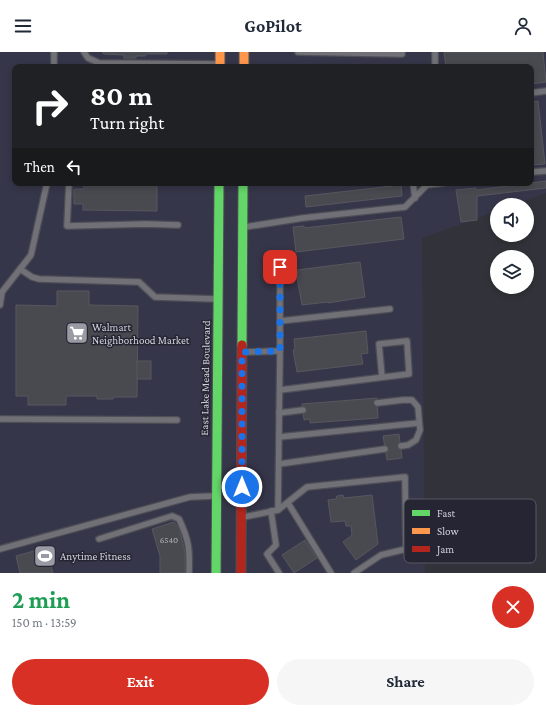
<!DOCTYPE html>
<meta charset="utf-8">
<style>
:root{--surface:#fff;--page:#f6f6f7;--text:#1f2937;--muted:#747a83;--accent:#d93025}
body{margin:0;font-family:"Crimson Pro",serif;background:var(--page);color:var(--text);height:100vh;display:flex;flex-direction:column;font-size:15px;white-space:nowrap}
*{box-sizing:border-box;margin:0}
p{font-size:13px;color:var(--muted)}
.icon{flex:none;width:22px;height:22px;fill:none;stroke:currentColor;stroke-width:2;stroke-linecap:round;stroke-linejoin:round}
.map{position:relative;height:521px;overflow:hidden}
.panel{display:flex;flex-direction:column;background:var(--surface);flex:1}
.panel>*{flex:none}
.guide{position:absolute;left:12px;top:12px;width:522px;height:122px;border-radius:8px;box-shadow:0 2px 6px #0003;background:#202124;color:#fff;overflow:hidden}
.controls{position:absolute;left:490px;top:146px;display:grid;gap:8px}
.controls a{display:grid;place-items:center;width:44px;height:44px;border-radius:50%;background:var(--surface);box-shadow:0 2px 6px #0003;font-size:20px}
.pin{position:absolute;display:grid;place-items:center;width:34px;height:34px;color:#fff;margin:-17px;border-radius:8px;box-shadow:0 2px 6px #0006}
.me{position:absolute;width:44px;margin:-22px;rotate:0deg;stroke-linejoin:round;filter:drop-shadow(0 0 3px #0008)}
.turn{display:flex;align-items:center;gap:14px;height:84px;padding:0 12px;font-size:18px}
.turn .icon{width:52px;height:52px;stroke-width:2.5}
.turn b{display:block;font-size:28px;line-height:34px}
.then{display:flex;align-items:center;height:38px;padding:0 12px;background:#0003;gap:8px;font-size:15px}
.round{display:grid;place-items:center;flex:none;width:42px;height:42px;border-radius:21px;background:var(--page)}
.headline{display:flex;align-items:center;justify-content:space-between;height:68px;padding:0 12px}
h1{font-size:24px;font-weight:700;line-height:30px;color:#1e9e55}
.action{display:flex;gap:8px;margin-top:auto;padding:8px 12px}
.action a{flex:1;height:46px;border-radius:24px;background:var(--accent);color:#fff;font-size:16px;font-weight:700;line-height:46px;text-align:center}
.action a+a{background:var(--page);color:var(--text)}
header{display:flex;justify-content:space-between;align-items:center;height:52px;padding:0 12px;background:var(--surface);font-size:18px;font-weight:700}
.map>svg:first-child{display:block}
.built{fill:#36364a;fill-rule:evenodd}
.building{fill:#494950;stroke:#57575f}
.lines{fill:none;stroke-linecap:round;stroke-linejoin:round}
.lane-casing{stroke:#4e4f56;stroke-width:8}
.fast-casing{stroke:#4e4f56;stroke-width:11}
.slow-casing{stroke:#4e4f56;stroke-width:11}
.jam-casing{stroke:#4e4f56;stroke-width:11}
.lane{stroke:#707076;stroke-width:5.5}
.fast{stroke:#63d668;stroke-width:9}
.slow{stroke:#ff974d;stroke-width:9}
.jam{stroke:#b3261e;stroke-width:9}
.route{stroke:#1a73e8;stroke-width:7;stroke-dasharray:0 12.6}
.labels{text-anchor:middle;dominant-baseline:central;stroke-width:3;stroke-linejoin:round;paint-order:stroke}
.number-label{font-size:9px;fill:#afb0b8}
.poi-label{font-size:11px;fill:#d1d2db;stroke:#252533;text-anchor:start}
.street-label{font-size:11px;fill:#d1d2db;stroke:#252533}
.key{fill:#252533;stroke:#595965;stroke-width:1}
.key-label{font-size:11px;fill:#d1d2db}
</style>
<header><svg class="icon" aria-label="menu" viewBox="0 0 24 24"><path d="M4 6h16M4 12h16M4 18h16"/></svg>GoPilot<svg class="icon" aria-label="person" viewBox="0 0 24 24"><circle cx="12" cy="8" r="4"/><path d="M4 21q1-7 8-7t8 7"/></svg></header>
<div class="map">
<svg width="546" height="521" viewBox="0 0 546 521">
<rect width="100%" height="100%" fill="#32323a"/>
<path class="built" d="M0 0H546V141L514 153H497V159L422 186 425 521H0ZM15 15H531V131H15Z"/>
<g class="building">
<path d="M102 0H167V2H146L145 4H136V6H124V3L104 2Z"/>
<path d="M444 0H543L546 30 531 32V15H446Z"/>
<path d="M538 49 545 112 531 113V50Z"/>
<path d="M546 129V136L477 144V168L461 170 456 138 476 136V138Z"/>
<path d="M84 131H157V159L83 158V152H74V137H84Z"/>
<path d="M384 131H401V133L385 135Z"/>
<path d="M401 133 402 144 306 155 305 144Z"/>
<path d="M401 165 404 187 296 200 293 175 304 174V176Z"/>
<path d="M360 210 365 245 328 251V250L302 253 297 225H298L297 218Z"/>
<path d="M57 239H89V253L138 254 137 345H113V347H97V344H66V353H28V344H16V253L57 254Z"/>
<path d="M366 279 368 301 361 302 363 312 297 320 293 298 295 297 294 287Z"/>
<rect x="137" y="309" width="14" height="18"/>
<path d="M377 346 378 366 310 371V367L304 368 302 352Z"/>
<path d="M399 382 402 406 387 408 383 384Z"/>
<path d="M343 443 344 446 372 443 378 492 356 508 343 490 352 483 351 474H346L345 469 331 470 328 448 336 447 337 444Z"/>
<path d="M174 470 179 476 185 500V521H160V504L152 477Z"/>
<path d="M305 488 317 506 294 521 282 503Z"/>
<path d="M48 495 51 506H49L53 521H20L16 504Z"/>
</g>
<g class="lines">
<g class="lane-casing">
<g id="lane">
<path d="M84 0 88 6 99 11 218 12"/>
<path d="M298 0 402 2V0"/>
<path d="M54 15V0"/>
<path d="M435 15V0"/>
<path d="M531 41 546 39"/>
<path d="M531 120 546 119"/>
<path d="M69 131 67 174 146 172 178 173"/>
<path d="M413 131 415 146"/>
<path d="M245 175 303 166 405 155 427 133 444 131"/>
<path d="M20 217 32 225 39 227 139 230 155 245 216 247"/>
<path d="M0 253 2 240 31 203 47 131"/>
<path d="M280 269 390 257"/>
<path d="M245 300 280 299V215"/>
<path d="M280 338 409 322 407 289 379 292 382 325"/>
<path d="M377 351 403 348H412L418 355 420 378 416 388 408 393 401 394"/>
<path d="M279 361 303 358"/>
<path d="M0 367 177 368"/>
<path d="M279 385 419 371"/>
<path d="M279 412 385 397"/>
<path d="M288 451 331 521"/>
<path d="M278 458 307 435 405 425 406 497 381 503 354 521"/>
<path d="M271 459 276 493 267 502 279 521"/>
<path d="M244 465 278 458 280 299"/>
<path d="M99 487 172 464 179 467C189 488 190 498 189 521"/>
<path d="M0 497 190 445 215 444"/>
</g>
</g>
<g class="fast-casing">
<g id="fast">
<path d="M242 293 243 131"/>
<path d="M216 521 219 131"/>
</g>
</g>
<g class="slow-casing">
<g id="slow">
<path d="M220 0V15"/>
<path d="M244 0V15"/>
</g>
</g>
<g class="jam-casing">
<path id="jam" d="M241 521 242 293"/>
</g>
<use href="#lane" class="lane"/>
<use href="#fast" class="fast"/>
<use href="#slow" class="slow"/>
<use href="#jam" class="jam"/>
</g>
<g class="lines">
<path class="route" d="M242 435V300L280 299V215"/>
</g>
<defs>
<g id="supermarket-square" transform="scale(1.15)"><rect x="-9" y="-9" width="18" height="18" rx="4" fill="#999aa3" stroke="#252533"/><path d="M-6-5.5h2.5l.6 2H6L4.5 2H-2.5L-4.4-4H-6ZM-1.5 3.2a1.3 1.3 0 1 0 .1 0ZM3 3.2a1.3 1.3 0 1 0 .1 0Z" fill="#fff"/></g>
<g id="stadium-square" transform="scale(1.15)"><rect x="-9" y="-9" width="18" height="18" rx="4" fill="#999aa3" stroke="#252533"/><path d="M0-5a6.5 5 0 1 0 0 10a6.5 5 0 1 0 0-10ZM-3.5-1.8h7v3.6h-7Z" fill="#fff"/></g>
</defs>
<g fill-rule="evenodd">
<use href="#supermarket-square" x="77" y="281"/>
<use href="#stadium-square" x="45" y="504"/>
</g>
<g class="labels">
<g class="number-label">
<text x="169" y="488">6540</text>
</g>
<g class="poi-label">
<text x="92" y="275">Walmart<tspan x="92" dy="13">Neighborhood Market</tspan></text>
<text x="60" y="504">Anytime Fitness</text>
</g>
<g class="street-label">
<text transform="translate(205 326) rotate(-89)">East Lake Mead Boulevard</text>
</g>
</g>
<rect x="404" y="447" width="132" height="64" rx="6" class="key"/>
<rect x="412" y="458" width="18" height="6" fill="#63d668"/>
<rect x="412" y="476" width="18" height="6" fill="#ff974d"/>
<rect x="412" y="494" width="18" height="6" fill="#b3261e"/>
<g class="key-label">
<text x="437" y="465">Fast</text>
<text x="437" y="483">Slow</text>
<text x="437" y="501">Jam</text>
</g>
</svg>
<div class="controls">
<a><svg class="icon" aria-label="sound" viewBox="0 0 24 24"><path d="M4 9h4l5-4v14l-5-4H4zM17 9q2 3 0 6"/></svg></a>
<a><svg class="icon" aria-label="layers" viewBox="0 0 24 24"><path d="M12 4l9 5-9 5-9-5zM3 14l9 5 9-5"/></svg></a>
</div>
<div class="pin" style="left:280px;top:215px;background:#d93025"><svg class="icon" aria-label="arrive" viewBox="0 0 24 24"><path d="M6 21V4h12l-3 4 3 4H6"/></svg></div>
<svg class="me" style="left:242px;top:435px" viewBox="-20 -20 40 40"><circle r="17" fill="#1a73e8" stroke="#fff" stroke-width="3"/><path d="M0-11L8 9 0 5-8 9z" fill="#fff"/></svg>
<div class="guide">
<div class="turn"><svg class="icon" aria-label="right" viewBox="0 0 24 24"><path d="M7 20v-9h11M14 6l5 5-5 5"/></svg><div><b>80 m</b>Turn right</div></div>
<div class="then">Then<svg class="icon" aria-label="left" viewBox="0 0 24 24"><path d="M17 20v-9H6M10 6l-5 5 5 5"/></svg></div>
</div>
</div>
<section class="panel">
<div class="headline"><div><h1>2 min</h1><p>150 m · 13:59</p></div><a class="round" style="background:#d93025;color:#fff"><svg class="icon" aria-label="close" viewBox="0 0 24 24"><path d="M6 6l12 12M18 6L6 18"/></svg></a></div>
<div class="action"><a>Exit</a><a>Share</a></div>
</section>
